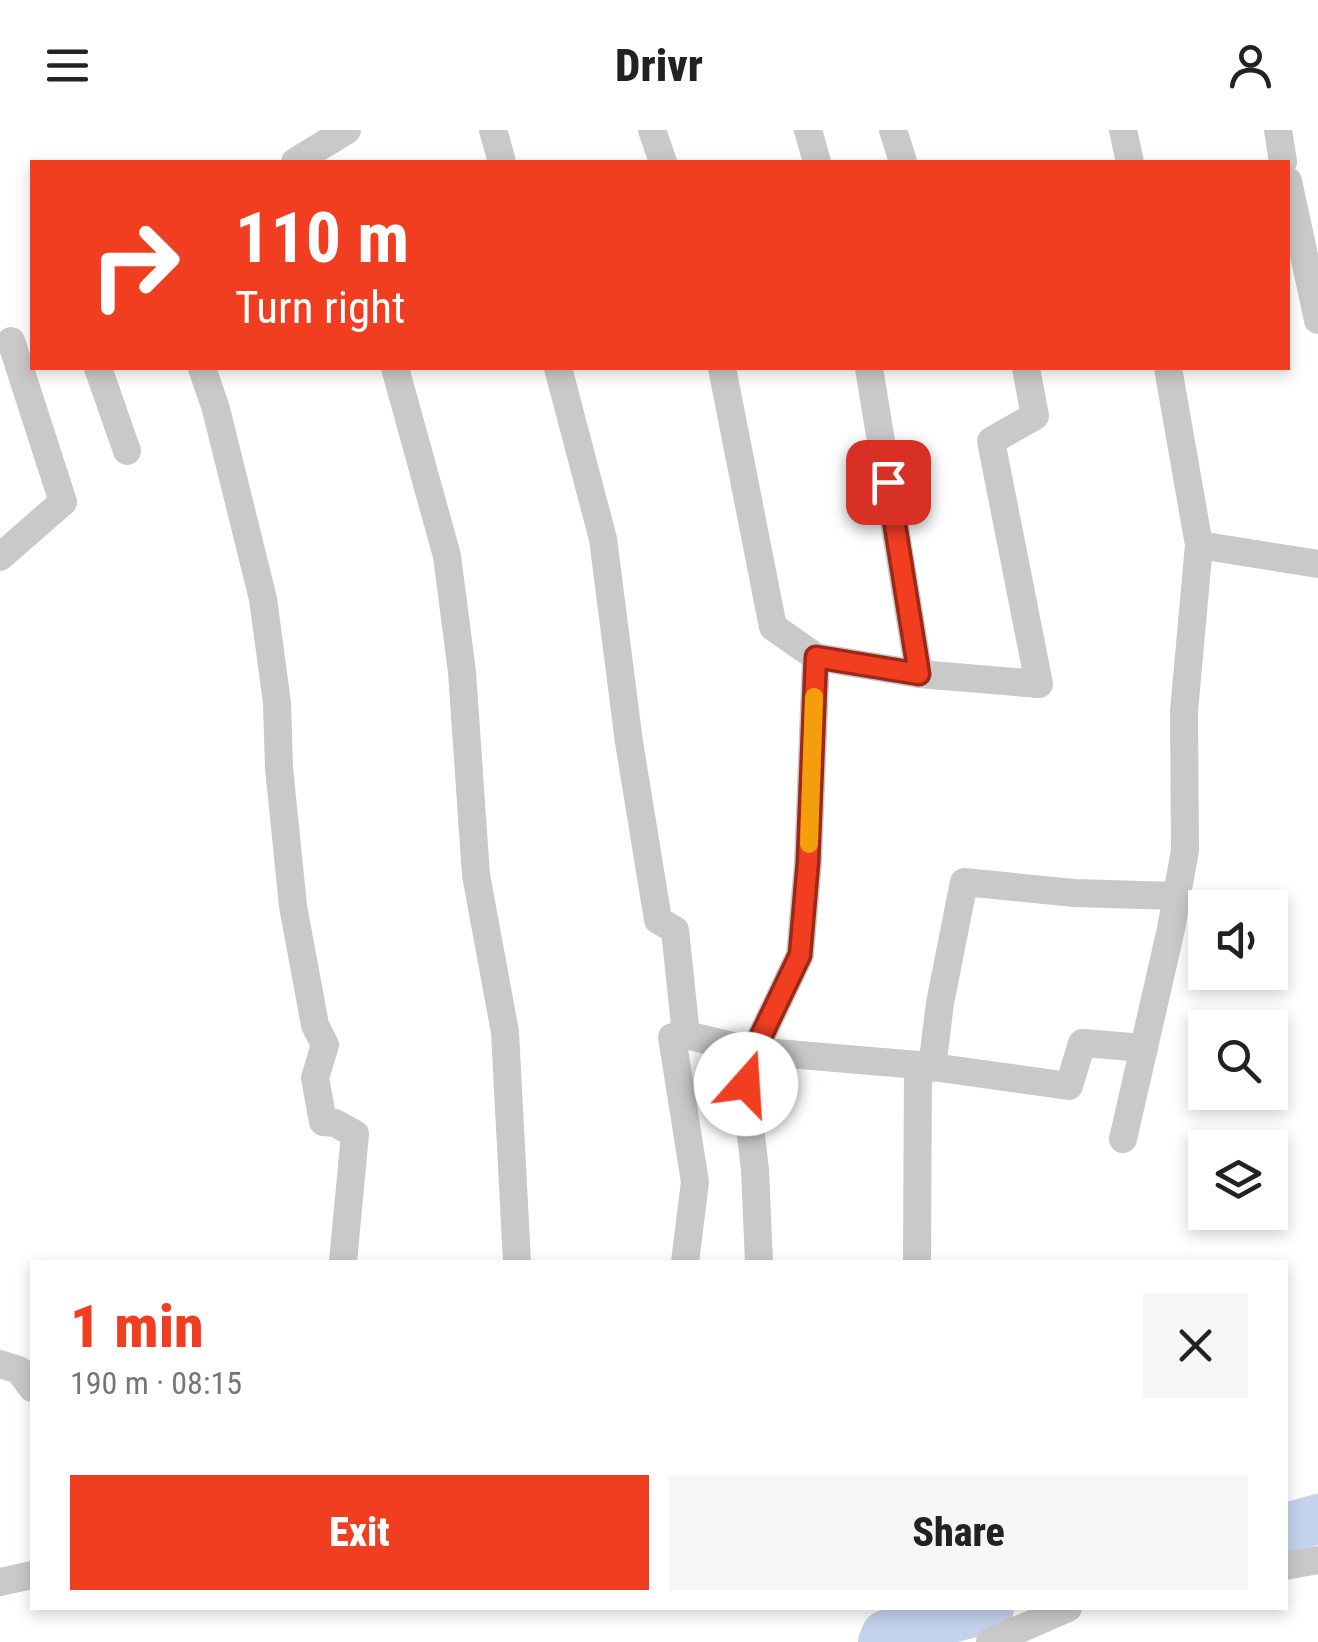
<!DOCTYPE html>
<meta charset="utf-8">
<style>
:root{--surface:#fff;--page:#f6f6f6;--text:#222;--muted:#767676;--accent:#f13e21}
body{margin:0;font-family:"Roboto Condensed",sans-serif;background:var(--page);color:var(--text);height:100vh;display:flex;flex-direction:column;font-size:38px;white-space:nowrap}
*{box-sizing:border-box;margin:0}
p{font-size:32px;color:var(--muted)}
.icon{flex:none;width:55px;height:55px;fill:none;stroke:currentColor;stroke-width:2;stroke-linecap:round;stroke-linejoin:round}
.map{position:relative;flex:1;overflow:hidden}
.details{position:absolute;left:30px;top:1130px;width:1258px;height:350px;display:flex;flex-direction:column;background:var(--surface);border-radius:0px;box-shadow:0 5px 15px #0003}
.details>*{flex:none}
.top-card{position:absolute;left:30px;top:30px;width:1260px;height:210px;border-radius:0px;box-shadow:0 5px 15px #0003;background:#f13e21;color:#fff;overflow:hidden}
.tools{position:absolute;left:1188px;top:760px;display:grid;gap:20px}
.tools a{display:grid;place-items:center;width:100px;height:100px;border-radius:0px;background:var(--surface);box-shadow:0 5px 15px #0003;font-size:50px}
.pin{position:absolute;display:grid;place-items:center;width:85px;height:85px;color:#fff;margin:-42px;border-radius:20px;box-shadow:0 5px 15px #0006}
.me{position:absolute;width:110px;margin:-55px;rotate:19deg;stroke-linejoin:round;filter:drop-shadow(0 0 8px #0008)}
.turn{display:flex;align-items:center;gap:35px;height:210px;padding:0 40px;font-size:45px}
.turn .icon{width:130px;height:130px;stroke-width:2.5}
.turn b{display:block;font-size:70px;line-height:85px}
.round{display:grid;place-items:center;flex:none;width:105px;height:105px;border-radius:0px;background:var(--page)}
.overview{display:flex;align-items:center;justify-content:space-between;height:170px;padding:0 40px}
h1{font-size:60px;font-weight:800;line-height:75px;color:var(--accent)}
.cta{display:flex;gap:20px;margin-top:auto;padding:20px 40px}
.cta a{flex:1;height:115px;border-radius:0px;background:var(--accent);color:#fff;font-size:40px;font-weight:800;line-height:115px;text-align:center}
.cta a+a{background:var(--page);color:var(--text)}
header{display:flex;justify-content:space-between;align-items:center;height:130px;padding:0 40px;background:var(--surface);font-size:45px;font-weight:800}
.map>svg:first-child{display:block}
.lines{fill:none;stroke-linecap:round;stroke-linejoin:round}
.river{stroke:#c3d3ed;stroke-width:50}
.minor{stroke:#c9c9c9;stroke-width:28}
.route-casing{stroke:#9d2815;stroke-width:25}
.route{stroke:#f13e21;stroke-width:18}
.slow{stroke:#f59e0b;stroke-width:18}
</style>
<header><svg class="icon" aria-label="menu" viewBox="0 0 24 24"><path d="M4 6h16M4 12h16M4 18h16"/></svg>Drivr<svg class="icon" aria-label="person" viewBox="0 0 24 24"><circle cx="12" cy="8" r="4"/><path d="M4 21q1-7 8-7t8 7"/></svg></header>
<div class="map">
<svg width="1318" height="1512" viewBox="0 0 1318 1512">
<rect width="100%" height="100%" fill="#fff"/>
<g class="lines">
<g class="river">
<path d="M1285 1398 1318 1389"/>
<path d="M883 1512 886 1505 989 1478"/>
</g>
<g class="minor">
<path d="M493 0 502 32"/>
<path d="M652 0 663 32"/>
<path d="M808 0 817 32"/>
<path d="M893 0 903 32"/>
<path d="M1123 0 1130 32"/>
<path d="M1278 0 1283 32"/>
<path d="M295 32 347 0"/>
<path d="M1288 51 1318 190"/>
<path d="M98 238 127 321"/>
<path d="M202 238 216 279 263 469 277 573 279 638 293 776 315 895 325 915 315 948 323 992 335 993 355 1004 343 1132"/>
<path d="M395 238 447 426 462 542 476 745 505 902 517 1132"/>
<path d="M558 238 603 409 629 612 658 790 675 800 686 905 672 907 695 1052 685 1132"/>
<path d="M722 238 773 497 816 527 808 732 800 825 754 921 745 954 755 1040 759 1132"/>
<path d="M869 238 919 544"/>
<path d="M1199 415 1318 434"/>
<path d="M0 427 63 372 11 211"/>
<path d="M816 527 919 544 1039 554 991 311 1035 286 1026 238"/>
<path d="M686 905 754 921 918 935 1069 956 1082 913 1144 918"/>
<path d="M932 938 940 873 964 752 1074 763 1177 766"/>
<path d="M1123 1009 1171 799 1185 720 1184 581 1199 415 1168 238"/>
<path d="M917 1132 918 935"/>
<path d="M0 1234 19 1240 32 1258"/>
<path d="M1285 1436 1318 1430"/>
<path d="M0 1452 32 1445"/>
<path d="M990 1512 1068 1478"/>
</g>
</g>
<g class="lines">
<g class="route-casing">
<path id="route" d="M746 954 754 921 800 825 808 732 816 527 919 544 888 352"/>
</g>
<use href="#route" class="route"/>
<path class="slow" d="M809 714 814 567"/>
</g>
</svg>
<div class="tools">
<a><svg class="icon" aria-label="sound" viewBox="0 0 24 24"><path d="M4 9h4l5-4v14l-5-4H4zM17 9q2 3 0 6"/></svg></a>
<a><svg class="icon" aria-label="search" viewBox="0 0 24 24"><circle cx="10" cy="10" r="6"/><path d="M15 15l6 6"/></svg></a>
<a><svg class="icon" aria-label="layers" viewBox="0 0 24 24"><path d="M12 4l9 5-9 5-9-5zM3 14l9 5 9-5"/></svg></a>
</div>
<div class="pin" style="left:888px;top:352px;background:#d93025"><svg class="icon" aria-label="arrive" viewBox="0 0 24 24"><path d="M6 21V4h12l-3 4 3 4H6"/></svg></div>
<svg class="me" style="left:746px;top:954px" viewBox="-20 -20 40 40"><circle r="19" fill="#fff"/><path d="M0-13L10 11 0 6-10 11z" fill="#f13e21"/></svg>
<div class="top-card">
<div class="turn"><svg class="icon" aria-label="right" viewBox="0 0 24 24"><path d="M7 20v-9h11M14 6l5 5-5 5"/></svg><div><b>110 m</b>Turn right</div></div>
</div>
<section class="details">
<div class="overview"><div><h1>1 min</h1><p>190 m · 08:15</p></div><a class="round"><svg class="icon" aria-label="close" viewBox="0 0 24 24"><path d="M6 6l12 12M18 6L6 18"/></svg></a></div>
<div class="cta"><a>Exit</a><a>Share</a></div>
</section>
</div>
